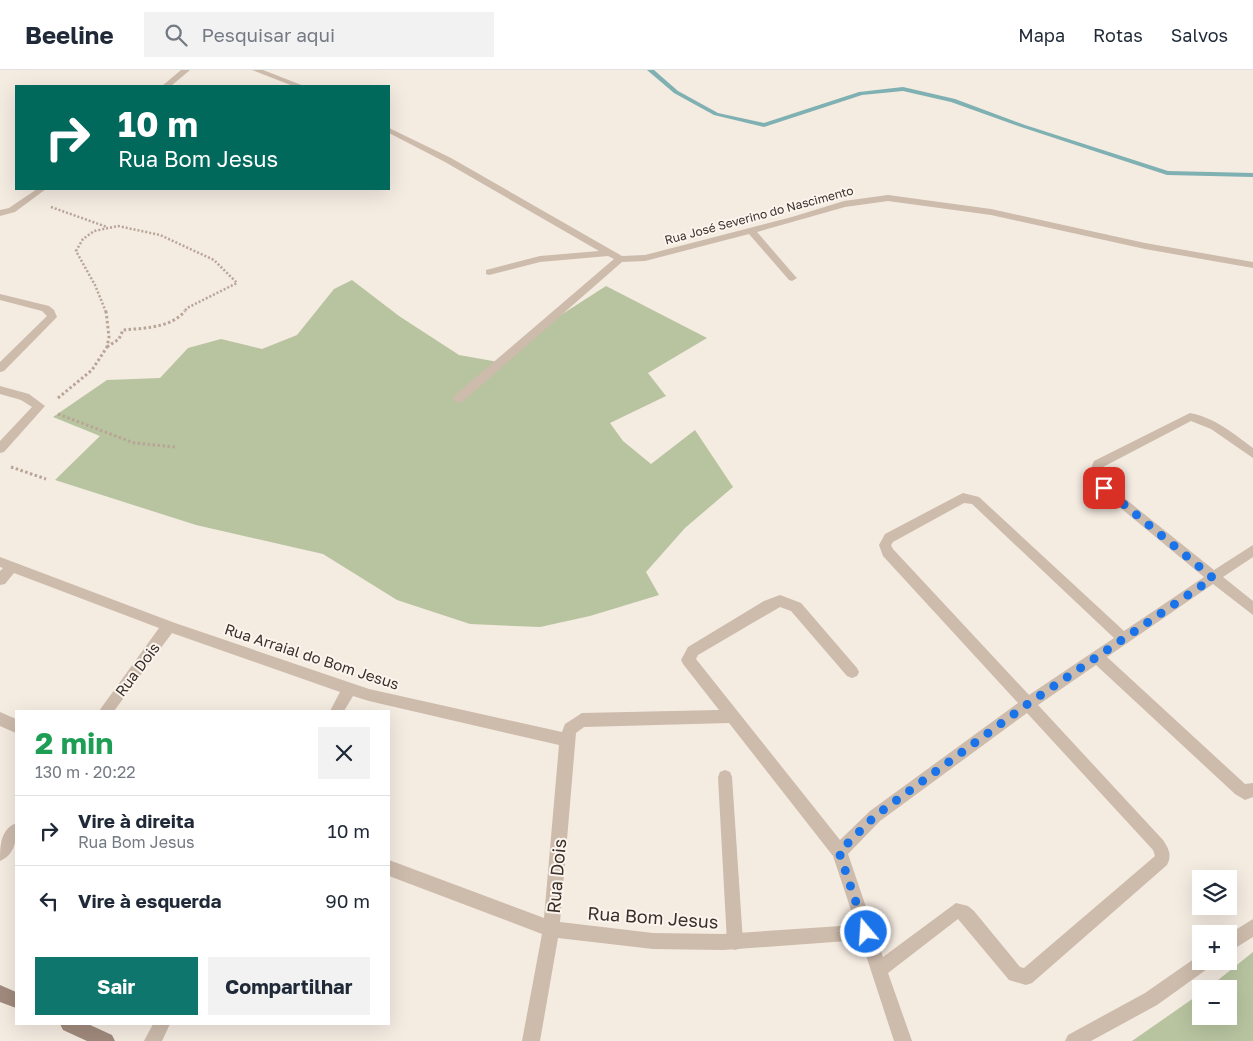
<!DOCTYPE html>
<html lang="pt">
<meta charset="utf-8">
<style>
:root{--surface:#fff;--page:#f2f2f3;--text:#1f2937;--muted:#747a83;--line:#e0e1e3;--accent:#0f766e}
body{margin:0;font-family:"Golos Text",sans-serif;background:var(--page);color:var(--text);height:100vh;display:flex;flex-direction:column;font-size:19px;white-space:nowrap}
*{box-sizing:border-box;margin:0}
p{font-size:16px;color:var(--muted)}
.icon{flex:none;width:28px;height:28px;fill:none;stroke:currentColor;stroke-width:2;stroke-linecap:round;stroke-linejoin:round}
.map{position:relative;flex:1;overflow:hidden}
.details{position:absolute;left:15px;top:640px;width:375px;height:315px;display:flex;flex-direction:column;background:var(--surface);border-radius:0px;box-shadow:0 5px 20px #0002}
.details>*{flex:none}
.hud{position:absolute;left:15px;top:15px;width:375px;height:105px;border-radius:0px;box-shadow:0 5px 20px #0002;background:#00695c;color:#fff;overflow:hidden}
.controls{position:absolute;left:1192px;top:800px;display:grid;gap:10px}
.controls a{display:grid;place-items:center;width:45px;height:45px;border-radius:0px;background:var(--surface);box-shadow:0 5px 20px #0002;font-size:25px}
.pin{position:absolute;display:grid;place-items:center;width:42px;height:42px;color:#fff;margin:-21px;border-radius:10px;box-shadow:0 2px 8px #0006}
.me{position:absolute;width:55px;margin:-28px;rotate:342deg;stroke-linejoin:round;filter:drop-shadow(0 0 4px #0008)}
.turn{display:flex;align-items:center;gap:18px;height:105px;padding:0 20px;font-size:22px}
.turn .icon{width:65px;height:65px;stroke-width:2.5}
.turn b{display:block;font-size:35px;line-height:42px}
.round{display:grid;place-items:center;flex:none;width:52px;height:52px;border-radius:0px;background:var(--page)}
.summary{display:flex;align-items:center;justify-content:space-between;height:85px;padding:0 20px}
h1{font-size:30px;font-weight:700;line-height:38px;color:#1e9e55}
.cta{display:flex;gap:10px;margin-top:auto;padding:10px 20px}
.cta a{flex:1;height:58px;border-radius:0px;background:var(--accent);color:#fff;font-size:20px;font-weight:700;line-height:58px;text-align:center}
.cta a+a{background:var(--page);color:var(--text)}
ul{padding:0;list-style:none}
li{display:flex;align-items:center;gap:15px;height:70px;padding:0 20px;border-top:1px solid var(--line)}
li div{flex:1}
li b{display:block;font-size:19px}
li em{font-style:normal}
header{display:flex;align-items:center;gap:30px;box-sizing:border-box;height:70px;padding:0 25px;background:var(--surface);border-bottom:1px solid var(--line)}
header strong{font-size:24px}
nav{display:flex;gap:28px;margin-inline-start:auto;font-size:18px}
.search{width:350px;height:45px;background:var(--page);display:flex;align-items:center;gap:12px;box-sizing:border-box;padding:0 18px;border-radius:0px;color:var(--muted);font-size:19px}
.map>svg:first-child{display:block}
.green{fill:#b8c4a0}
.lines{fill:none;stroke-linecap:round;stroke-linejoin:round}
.stream{fill:#7fb0b2;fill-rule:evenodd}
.path-far1{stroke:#b9a596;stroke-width:2.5;stroke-dasharray:2 2;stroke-linecap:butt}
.path{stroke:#b9a596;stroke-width:3;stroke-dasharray:2.5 2.5;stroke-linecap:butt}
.lane{fill:#cdbbac;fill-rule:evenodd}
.street{fill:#cdbbac;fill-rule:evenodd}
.secondary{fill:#a18a7d;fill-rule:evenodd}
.route{stroke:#1a73e8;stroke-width:9;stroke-dasharray:0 16.2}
.labels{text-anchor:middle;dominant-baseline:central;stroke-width:4;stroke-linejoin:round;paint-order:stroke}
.far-street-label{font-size:12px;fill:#3b302b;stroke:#fbf5ee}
.street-label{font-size:15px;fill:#3b302b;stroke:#fbf5ee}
.near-street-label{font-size:18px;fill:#3b302b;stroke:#fbf5ee}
</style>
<header>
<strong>Beeline</strong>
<div class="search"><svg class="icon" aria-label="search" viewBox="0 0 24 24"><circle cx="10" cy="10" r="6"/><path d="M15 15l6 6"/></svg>Pesquisar aqui</div>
<nav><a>Mapa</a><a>Rotas</a><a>Salvos</a></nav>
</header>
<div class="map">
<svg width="1253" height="971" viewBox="0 0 1253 971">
<rect width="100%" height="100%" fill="#f4ebe1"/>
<g class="green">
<path d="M352 210 399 246 459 285 504 293 553 250 606 216 707 268 648 303 666 326 610 353 623 371 651 394 695 360 733 417 685 458 646 502 659 525 590 546 540 557 470 554 397 530 323 484 196 455 55 410 100 366 53 347 107 310 160 308 188 278 221 269 262 279 297 265 334 219Z"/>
<path d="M1253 882V971H1132L1201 923V946H1229V919H1207Z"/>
</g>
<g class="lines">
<path class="stream" d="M647 0H654L678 21 718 43 764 53 859 22 903 17 955 29 1025 55 1168 101 1253 103V107L1167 105 1021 57 951 32 903 21 862 25 764 57 714 45 674 23Z"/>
<g class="path-far1">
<path d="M51 137 107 157"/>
<path d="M106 242 95 215 76 181 83 169 94 161 118 156 160 165 214 190 237 213 187 238 184 242"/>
</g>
<g class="path">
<path d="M106 241 109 267 107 277"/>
<path d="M107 277 119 269 123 260C144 258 171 258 185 241"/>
<path d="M58 328 92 300 107 277"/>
<path d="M58 344 134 373 175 377"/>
<path d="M11 397 46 409"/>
</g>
<g class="lane">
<path d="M725 700 730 702 732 707 743 872 741 878 735 880 729 878 727 872 718 707 720 702Z"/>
<path d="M1253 849V867L1229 882V864Z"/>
<path d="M1201 884V891H1212L1210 897 1157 935 1091 971H1065L1068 965 1145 923Z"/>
</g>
<g class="street">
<path d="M181 0H190L171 16H162Z"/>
<path d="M252 0H263L304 16H293Z"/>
<path d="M389 58 451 88 622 186 645 185 792 147 844 131 888 125 991 139 1145 173 1253 192V198L1145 179 991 145 888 131 845 137 757 162 795 206 797 208 792 211 789 210 749 164 645 191 622 192 462 332 458 333 453 329 454 326 614 189 608 186 540 192 489 205 486 204V200L540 186 599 181 445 92 389 63Z"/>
<path d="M37 119H46L15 142 0 146V140L9 138Z"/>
<path d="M0 224 49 236 54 240 57 247 4 301 0 302V292L47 246 42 241 0 230Z"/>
<path d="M0 316 29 324 45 336 4 382 0 383V371L32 337 21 330 0 324Z"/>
<path d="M1190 343C1215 348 1233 363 1253 378V388L1211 359 1191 351 1103 397 1102 407 1108 415 1214 500 1253 475V487L1223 507 1253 531V545L1213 514 1107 587 1245 714 1253 713V727L1245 730 1235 724 1096 595 1038 635 1163 770C1169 779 1172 785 1167 795L1032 913 1026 915 1009 910 958 849 888 903 912 971H894L861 870 723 880 653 879 558 868 540 971H522L542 864 389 806V790L544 848 559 675 369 631 353 626 344 641H330L340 622 172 563 114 641H99L159 558 14 503 5 514 0 515V501L3 498 0 497V487L175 553 369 619 562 662 565 654 582 643 719 640 683 594 681 590 688 577 764 531 780 525 801 533 857 598 859 602 857 606 852 608 847 606 791 541 780 537 698 585 696 589 840 770 870 741 1018 633 883 486 879 475 885 464 959 425 963 423 979 427 1124 561 1204 507 1100 421C1091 411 1088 403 1094 391ZM964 433 972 434 1114 568 1029 625 893 479 891 475 893 472ZM1027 643 1153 780 1155 786 1024 898 1020 897 974 841 968 836 956 833 883 887 848 784 880 751ZM729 653 833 786 856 855 723 864 653 863 560 852 576 663 584 657Z"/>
<path d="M0 642 16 649V663L0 656Z"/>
<path d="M16 753C17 768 16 784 0 791 0 776 0 760 16 753Z"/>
<path d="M153 954H170L162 971H144Z"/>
</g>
<g class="secondary">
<path d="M0 915 16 922V938L0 932Z"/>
<path d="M60 954H88L112 965 115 971H87L63 960Z"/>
</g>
</g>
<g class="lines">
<path class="route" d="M866 862 839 782 875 746 1029 633 1213 508 1104 418"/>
</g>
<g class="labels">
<g class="far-street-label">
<text transform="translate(759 145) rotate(-15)">Rua José Severino do Nascimento</text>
</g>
<g class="street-label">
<text transform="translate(312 586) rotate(18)">Rua Arraial do Bom Jesus</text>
<text transform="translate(137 599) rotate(-53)">Rua Dois</text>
</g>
<g class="near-street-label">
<text transform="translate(556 806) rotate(-85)">Rua Dois</text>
<text transform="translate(653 847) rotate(4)">Rua Bom Jesus</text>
</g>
</g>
</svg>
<div class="controls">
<a><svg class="icon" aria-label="layers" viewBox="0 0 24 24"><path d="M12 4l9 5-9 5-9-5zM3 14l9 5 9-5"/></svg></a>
<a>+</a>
<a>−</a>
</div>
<div class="pin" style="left:1104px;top:418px;background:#d93025"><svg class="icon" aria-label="arrive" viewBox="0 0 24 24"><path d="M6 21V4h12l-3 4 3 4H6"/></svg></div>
<svg class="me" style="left:866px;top:862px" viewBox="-20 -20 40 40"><circle r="17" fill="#1a73e8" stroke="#fff" stroke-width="3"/><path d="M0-11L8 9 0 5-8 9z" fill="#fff"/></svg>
<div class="hud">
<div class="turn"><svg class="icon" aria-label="right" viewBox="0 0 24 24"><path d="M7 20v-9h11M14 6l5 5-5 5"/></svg><div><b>10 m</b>Rua Bom Jesus</div></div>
</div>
<section class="details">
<div class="summary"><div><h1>2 min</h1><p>130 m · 20:22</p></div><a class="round"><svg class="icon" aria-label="close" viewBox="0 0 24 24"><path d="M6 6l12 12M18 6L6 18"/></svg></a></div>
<ul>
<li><svg class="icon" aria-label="right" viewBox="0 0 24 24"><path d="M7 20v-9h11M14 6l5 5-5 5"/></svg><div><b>Vire à direita</b><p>Rua Bom Jesus</p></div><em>10 m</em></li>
<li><svg class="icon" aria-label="left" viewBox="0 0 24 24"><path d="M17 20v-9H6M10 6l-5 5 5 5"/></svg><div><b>Vire à esquerda</b></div><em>90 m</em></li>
</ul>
<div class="cta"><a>Sair</a><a>Compartilhar</a></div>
</section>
</div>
